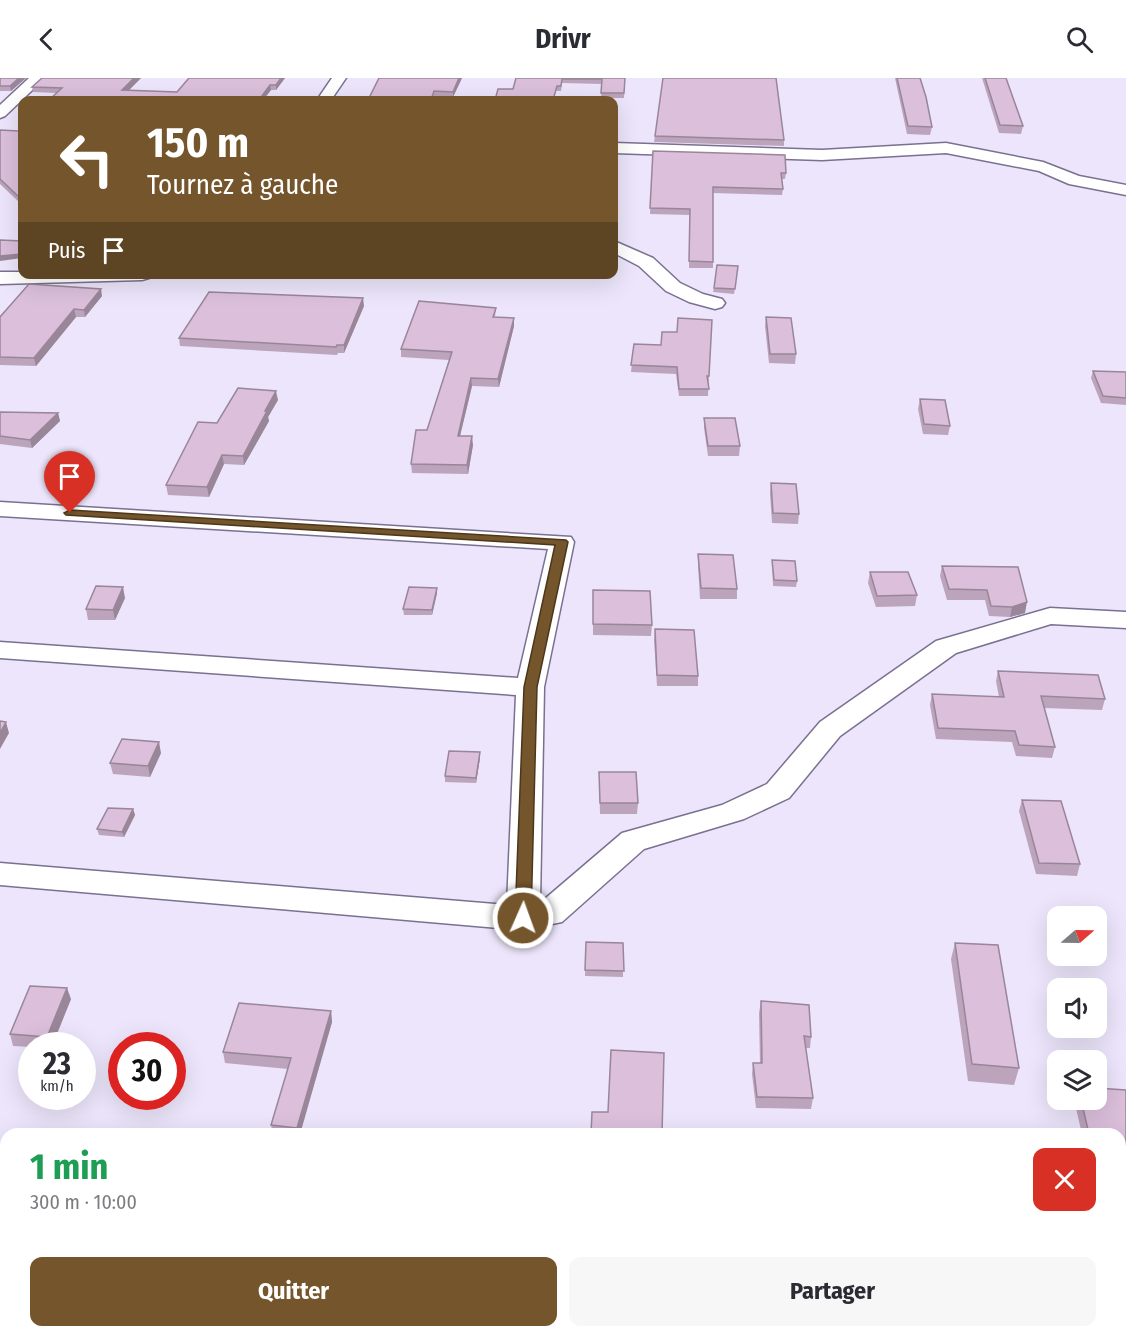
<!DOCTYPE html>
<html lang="fr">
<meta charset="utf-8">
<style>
:root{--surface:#fff;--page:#f7f7f7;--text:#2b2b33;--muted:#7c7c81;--accent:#75552b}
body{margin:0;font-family:"Fira Sans Condensed",sans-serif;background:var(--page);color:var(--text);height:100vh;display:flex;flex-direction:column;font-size:22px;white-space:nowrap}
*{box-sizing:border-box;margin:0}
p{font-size:20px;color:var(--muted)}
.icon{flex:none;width:33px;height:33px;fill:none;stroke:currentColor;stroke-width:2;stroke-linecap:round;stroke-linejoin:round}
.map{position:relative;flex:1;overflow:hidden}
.panel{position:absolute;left:0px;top:1050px;width:1126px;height:210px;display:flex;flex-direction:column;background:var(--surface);border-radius:18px 18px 0 0;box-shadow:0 6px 24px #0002}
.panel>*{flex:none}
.guide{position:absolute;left:18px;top:18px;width:600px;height:183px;border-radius:12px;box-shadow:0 6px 24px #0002;background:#75552b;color:#fff;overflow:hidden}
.needle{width:39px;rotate:70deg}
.controls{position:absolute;left:1047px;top:828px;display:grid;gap:12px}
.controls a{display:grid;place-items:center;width:60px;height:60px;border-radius:12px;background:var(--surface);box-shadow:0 6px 24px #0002;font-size:30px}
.speed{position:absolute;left:18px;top:954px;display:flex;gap:12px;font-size:30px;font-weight:700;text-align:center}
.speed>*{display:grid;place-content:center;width:78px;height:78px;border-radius:50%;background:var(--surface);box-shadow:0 6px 24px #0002;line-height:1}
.speed small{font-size:15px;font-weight:400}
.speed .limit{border:9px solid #d22;background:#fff;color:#111}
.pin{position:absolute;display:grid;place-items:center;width:51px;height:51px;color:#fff;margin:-62px -26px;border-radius:50% 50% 50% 0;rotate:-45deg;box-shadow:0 0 6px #0007}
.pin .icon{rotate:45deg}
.me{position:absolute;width:66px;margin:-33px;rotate:2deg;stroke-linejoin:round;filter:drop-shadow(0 0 4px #0008)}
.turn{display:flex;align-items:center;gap:21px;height:126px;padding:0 30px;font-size:27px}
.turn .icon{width:78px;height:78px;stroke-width:2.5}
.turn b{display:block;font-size:42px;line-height:51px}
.then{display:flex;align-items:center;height:57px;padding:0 30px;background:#0003;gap:12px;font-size:22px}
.round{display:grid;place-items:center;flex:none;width:63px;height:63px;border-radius:12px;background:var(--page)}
.summary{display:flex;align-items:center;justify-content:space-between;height:102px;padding:0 30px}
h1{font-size:36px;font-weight:700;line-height:45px;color:#1e9e55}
.button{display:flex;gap:12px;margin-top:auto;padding:12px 30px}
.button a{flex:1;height:69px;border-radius:12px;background:var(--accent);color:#fff;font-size:24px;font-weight:700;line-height:69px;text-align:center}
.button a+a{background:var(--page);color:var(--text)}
header{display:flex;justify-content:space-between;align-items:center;height:78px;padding:0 30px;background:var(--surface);font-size:27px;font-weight:700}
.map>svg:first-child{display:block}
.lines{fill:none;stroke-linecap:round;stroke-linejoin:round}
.street-casing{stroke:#7a7090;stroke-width:3}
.street{fill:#fff;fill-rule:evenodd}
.wall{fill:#bca4bc}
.shaded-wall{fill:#998699}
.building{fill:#dbbfdb;stroke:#998699;stroke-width:1.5}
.route{fill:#75552b;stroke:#4c371c;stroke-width:1.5}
</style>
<header><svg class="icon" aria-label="back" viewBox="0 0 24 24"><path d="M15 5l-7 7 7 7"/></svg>Drivr<svg class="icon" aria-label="search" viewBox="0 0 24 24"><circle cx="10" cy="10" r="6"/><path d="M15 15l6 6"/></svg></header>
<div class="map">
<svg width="1126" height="1260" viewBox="0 0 1126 1260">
<rect width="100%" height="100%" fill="#ece5fb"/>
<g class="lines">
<g class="street-casing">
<g id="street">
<path d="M29 0H45L5 38 0 40V27Z"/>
<path d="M332 0H346L331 22H317Z"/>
<path d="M614 65 822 72 946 65 1043 84 1079 98 1126 107V117L1069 106 1039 93 946 75 822 82 614 75Z"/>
<path d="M614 163 653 180 680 205 703 216 722 221 725 225 722 229 715 231 689 224 666 213 639 188 614 175Z"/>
<path d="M0 194H22V196H151L149 200 142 202 0 206Z"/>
<path d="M0 424 571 459 574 464 544 609 540 825 622 755 722 727 767 706 820 644 936 563 1050 530 1126 534V550L1051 546 956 575 840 658 789 720 744 741 644 771 562 844 523 852 0 807V785L507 827 516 617 0 580V564L518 600 548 471 0 438Z"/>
</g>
</g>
<use href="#street" class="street"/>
</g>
<g class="wall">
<path d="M0 0H26L11 13H0Z"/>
<path d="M42 0H141L128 13 177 14 189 0H285L276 12H271L263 22H49L57 15 33 14 32 9Z"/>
<path d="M379 0H462L453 19H434Z"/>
<path d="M516 0H625L624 20H601L602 6 562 5 561 13 513 11Z"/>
<path d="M895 0H920L932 49 930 57 907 56Z"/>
<path d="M982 0H1006L1023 48 1021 56 999 55Z"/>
<path d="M22 49V125H20L0 106V52L19 53Z"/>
<path d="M655 58 784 62V68L654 64Z"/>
<path d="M653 73 786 95 785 101H782L783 111 782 117 713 115V190H689L690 137 650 136Z"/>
<path d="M738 188 734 216 713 214 714 210Z"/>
<path d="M102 218 85 239H76L36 288 0 287V239Z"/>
<path d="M364 228 344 275H338L337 277 180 268 179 260Z"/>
<path d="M496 230 495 239 514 248 499 309 472 308 460 358 473 367 468 396 412 395 411 386 427 352 449 282 401 279V271Z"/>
<path d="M766 239 796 276 795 286 769 285 765 248Z"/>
<path d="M634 266 709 298 708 318H679L676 296 631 294Z"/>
<path d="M1093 293 1126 294V327L1101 325 1091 300Z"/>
<path d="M920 321 950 348 948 357 923 356 918 331Z"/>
<path d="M278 322 268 339 269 343 244 387 224 386 209 419 168 417 166 407 217 345Z"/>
<path d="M0 334 58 335 60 343 32 370 0 366Z"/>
<path d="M704 340 740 368 739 378H708L704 350Z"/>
<path d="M771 405 799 436 798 446 772 445 770 415Z"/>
<path d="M698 476 737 511V521H700L698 487Z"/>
<path d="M772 482 797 503 796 509 773 508Z"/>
<path d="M942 488 1018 489 1025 535 1010 539 989 538 985 522H947L940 498Z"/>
<path d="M870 494 917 517 915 528 876 529 868 505Z"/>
<path d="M593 512 652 547 651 558 593 557Z"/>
<path d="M437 515 432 537H404L403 531Z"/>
<path d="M125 520 115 542H88L86 531Z"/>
<path d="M655 551 698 598V608H657L654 562Z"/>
<path d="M998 593 1105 621 1102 632 1044 630 1055 669 1052 680 1016 678 1012 664 936 661 930 627 932 616 999 619 996 603Z"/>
<path d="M161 675 150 699 113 696 110 685Z"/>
<path d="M480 680 476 705 445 704V698Z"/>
<path d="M599 694 638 725 637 736H600Z"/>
<path d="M1022 722 1080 786 1077 798 1036 796 1019 733Z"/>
<path d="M133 731 135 737 124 759 99 757 97 751Z"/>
<path d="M586 864 623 865V899L585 898Z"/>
<path d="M955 865 1019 990 1014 1007 968 1003 951 881Z"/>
<path d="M71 921 52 968H32V969L13 968 10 956Z"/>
<path d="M761 923 811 959 810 970H806L813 1020 811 1031 756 1030 752 996 753 985H760L759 935Z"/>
<path d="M331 933 332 944 300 1056H273L271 1047 288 991 225 985 223 974Z"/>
<path d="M1126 1012V1107H1120V1056H1082L1074 1022H1096Z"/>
<path d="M56 1254H124L122 1260H107L56 1255Z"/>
</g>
<g class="shaded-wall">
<path d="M19 0H26L11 13 10 8Z"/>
<path d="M134 0H141L123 18 122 12Z"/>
<path d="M281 0H285L276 12V7Z"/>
<path d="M459 0H462L453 19V14Z"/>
<path d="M270 7 271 12 263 22H259Z"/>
<path d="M22 176V180L0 183V178Z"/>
<path d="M101 211 102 218 85 239 84 232Z"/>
<path d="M363 220 364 228 344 275V267Z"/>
<path d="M74 231 76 239 36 288 34 280Z"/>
<path d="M514 240V248L499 309 498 301Z"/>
<path d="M471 300 472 308 458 366V358Z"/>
<path d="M276 313 278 322 268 339 269 343 244 387 243 378 265 333Z"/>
<path d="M58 335 60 343 32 370 30 362Z"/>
<path d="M472 358 473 367 468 396 467 387Z"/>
<path d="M222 377 224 386 209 419 207 409Z"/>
<path d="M123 509 125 520 115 542 113 532Z"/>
<path d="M437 510V515L432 537V532Z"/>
<path d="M1027 524 1025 535 1010 539 1012 529Z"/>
<path d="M6 644 9 655 0 671V655Z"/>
<path d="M159 664 161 675 150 699 148 688Z"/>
<path d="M480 674V680L476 705V700Z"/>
<path d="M133 731 135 737 124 759 122 754Z"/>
<path d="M67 910 71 921 52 968H50L47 959Z"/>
<path d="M331 933 332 944 300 1056H298L297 1050Z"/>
<path d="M119 1254H124L122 1260H121Z"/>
<path d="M245 1254H250L249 1260H244Z"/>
</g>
<g class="building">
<path d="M0 0H19L10 8H0Z"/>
<path d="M42 0H134L122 12 177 14 189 0H281L276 7H270L259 22H49L62 10 32 9Z"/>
<path d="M379 0H459L453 14 434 13 431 22H368Z"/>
<path d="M516 0H625L624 15H601L602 1H562L561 8H557L553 22H495L498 11H513Z"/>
<path d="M663 0H776L784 62 655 58Z"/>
<path d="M897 0H920L926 19 932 49 908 48Z"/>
<path d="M985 0H1006L1023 48 1000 47Z"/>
<path d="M22 49V119H19L0 101V52L19 53Z"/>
<path d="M653 73 785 77 786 95H781L783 111 713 109V184L689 183 690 131 650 130Z"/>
<path d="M0 162 22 163V176L0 178Z"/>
<path d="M717 187 738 188 735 211 714 210Z"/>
<path d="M29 206 101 211 84 232 74 231 34 280 0 279V239Z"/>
<path d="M209 214 363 220 344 267H337L336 269 179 260Z"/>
<path d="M419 223 496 230 493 239 514 240 498 301 471 300 458 358H472L467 387 411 386 416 352H427L452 274 401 271Z"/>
<path d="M766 239 791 240 796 276H770Z"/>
<path d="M678 240 712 242 709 298H707L709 311H679L677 289 631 287 634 266 661 267 662 254H677Z"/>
<path d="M1093 293 1126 294V320L1103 318Z"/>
<path d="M238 310 276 313 265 333H267L243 378 222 377 207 409 166 407 198 344 217 345Z"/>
<path d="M920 321 945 322 950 348 924 346Z"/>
<path d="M0 334 58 335 30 362 0 358Z"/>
<path d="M704 340H735L740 368H708Z"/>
<path d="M771 405 796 406 799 436 773 435Z"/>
<path d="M698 476 733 477 737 511 701 510Z"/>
<path d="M772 482 795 483 797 503 774 502Z"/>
<path d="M942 488 1018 489 1027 524 1012 529 991 528 987 512 949 511Z"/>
<path d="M870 494H908L917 517 877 518Z"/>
<path d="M96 508 123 509 113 532 86 531Z"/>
<path d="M409 509 437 510 432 532 403 531Z"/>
<path d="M593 512 650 513 652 547 593 546Z"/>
<path d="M655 551 694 552 698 598 657 597Z"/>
<path d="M998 593 1098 597 1105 621 1041 618 1055 669 1019 667 1015 653 938 650 932 616 1004 619Z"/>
<path d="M0 643 6 644 0 655Z"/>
<path d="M122 661 159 664 148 688 110 685Z"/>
<path d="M449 673 480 674 476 700 445 698Z"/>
<path d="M599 694H636L638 725H600Z"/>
<path d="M1022 722 1061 723 1080 786 1039 785Z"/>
<path d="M108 730 133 731 122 754 97 751Z"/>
<path d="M586 864 623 865 624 893 585 892Z"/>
<path d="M955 865 998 867 1019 990 972 986Z"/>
<path d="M30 908 67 910 47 959 10 956Z"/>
<path d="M761 923 809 927 811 959 804 958 813 1020 757 1019 753 985H762Z"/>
<path d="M239 925 331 933 297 1050 271 1047 291 980 223 974Z"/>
<path d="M611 972 664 975 662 1056H591L592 1034H608Z"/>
<path d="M1096 1010 1126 1012V1096L1120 1095V1056H1089L1081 1022H1096Z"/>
<path d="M216 1254H245L244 1260H215Z"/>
<path d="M296 1254H314L348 1256 347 1260H295Z"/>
</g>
<path class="route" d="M70 432 566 462 568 464 537 609 531 840 528 844H517L515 840 524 609 555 467 66 437 64 435Z"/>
</svg>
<div class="controls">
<a><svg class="needle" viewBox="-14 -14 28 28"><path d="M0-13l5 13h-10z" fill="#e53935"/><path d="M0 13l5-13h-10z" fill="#7c7c81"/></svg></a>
<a><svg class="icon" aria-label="sound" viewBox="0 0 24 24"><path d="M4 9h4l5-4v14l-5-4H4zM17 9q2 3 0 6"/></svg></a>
<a><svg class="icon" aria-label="layers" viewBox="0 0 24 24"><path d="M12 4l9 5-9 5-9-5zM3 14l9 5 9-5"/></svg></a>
</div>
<div class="speed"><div>23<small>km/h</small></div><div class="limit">30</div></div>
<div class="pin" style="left:70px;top:435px;background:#d93025"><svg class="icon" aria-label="arrive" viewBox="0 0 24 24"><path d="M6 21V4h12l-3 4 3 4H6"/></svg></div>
<svg class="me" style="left:523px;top:840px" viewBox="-20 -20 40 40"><circle r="17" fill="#75552b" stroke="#fff" stroke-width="3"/><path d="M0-11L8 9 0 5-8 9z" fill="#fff"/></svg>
<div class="guide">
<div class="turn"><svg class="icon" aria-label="left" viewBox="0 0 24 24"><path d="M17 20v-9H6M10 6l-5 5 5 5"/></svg><div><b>150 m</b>Tournez à gauche</div></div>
<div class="then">Puis<svg class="icon" aria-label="arrive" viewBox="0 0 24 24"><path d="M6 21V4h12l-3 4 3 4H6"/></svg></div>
</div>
<section class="panel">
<div class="summary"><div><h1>1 min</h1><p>300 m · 10:00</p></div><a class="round" style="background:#d93025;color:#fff"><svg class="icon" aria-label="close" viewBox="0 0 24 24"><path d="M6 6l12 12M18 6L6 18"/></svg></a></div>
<div class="button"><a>Quitter</a><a>Partager</a></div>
</section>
</div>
